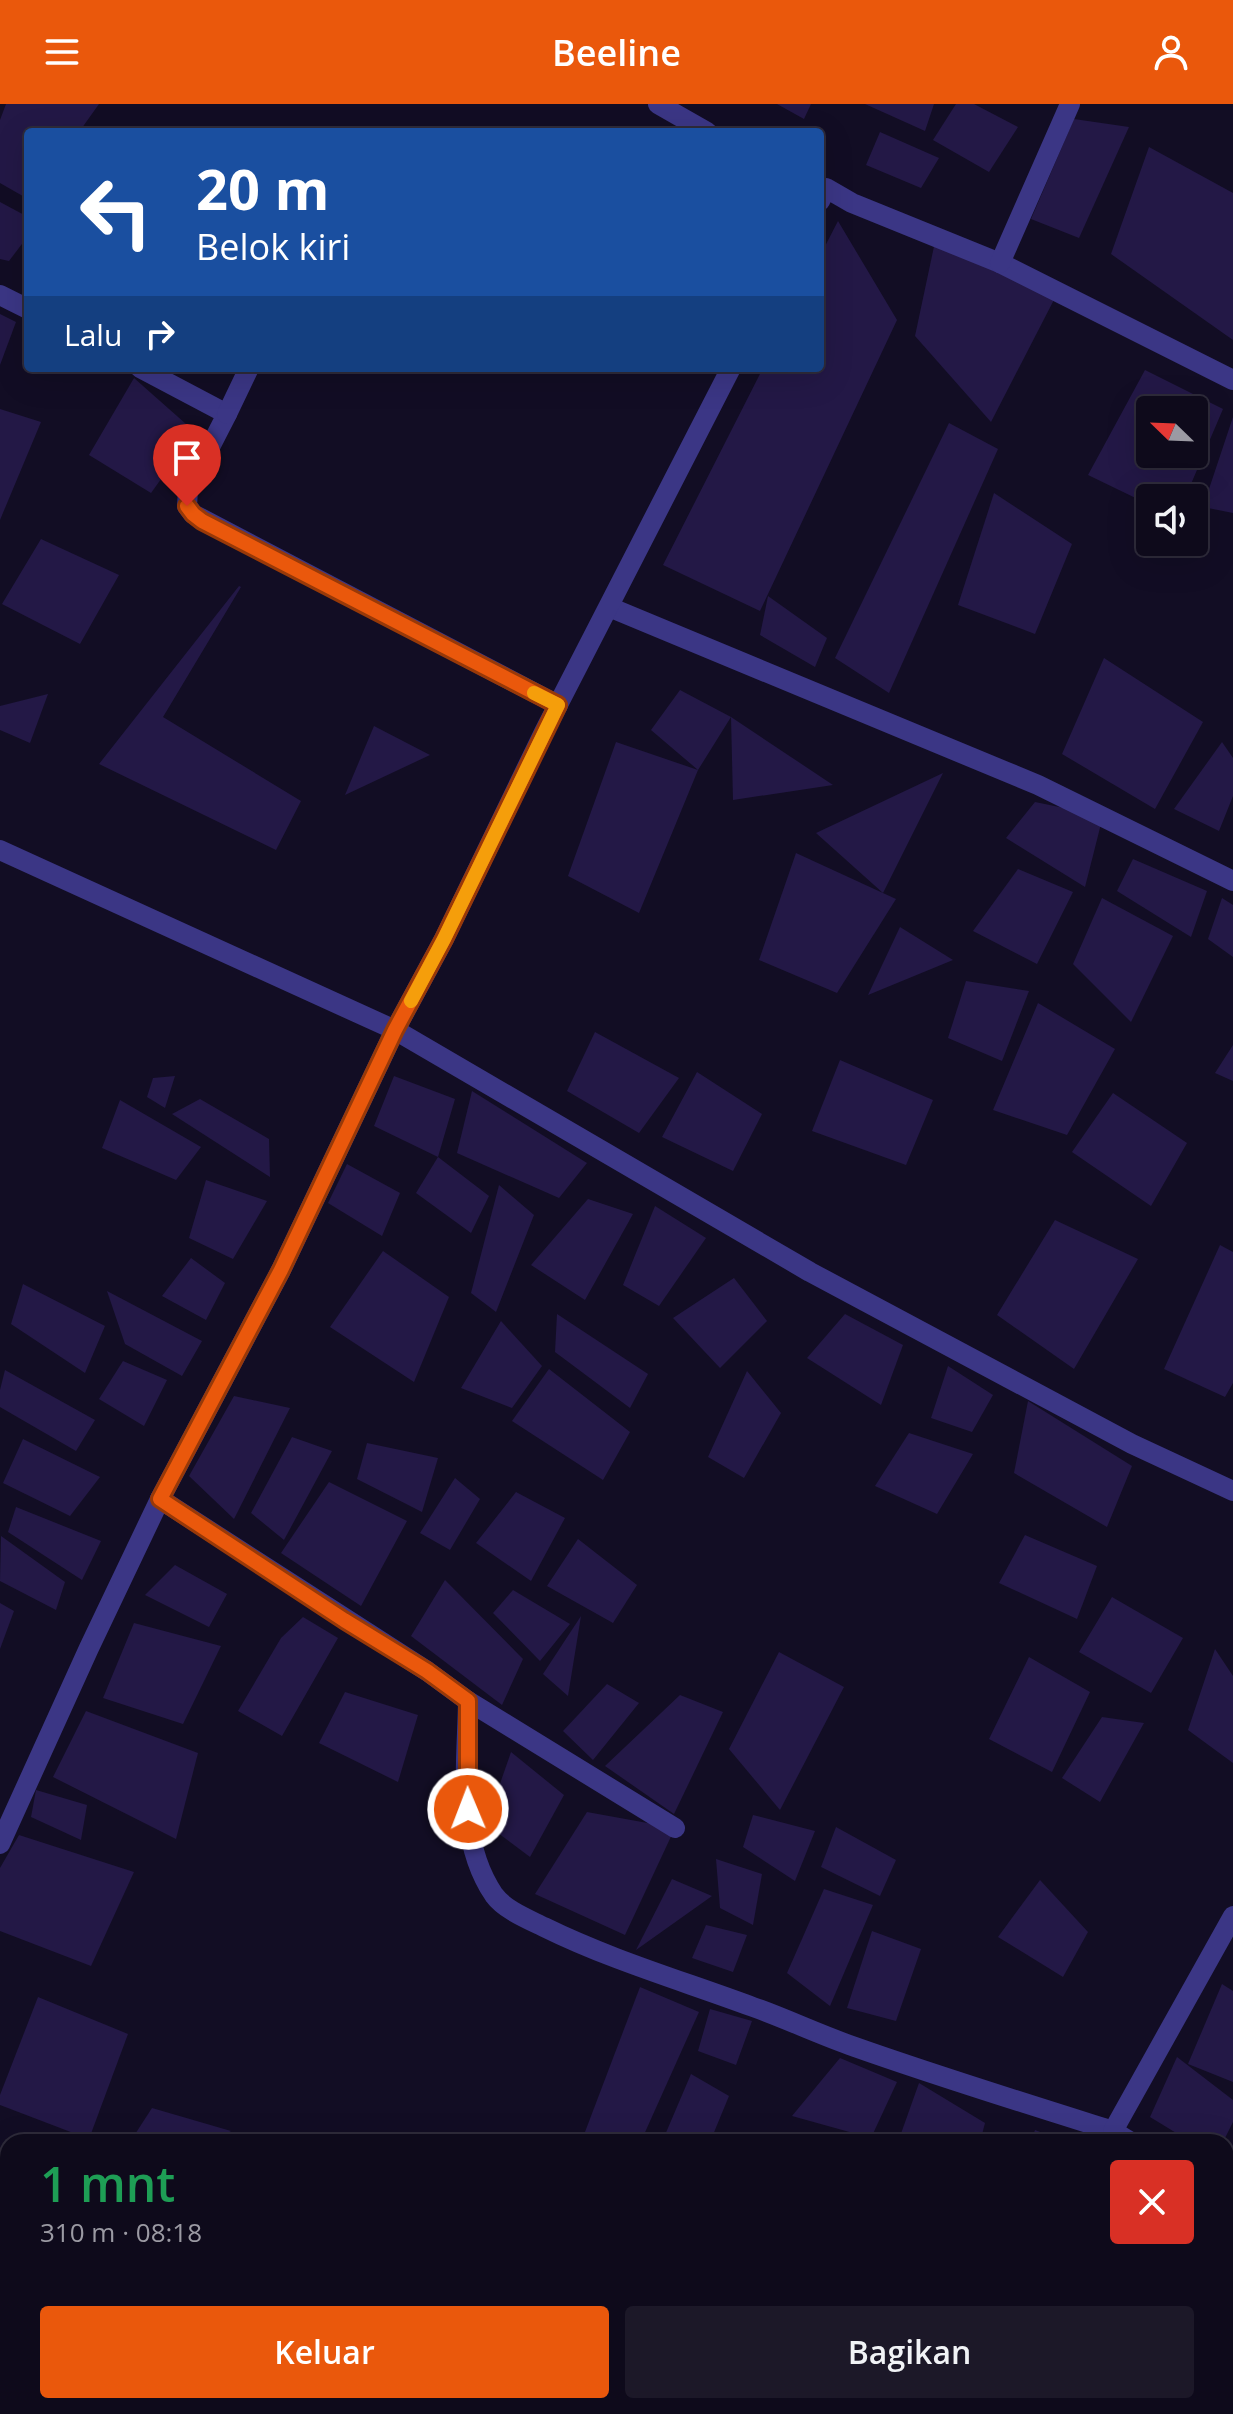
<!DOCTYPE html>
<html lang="id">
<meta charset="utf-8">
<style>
:root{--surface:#0e0a1b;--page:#1c1828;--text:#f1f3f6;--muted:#9b9aa3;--line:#2e2b3a;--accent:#ea580c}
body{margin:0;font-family:"Open Sans",sans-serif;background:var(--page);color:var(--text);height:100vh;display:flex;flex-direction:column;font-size:30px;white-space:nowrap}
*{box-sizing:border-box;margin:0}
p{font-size:26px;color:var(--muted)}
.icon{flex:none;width:44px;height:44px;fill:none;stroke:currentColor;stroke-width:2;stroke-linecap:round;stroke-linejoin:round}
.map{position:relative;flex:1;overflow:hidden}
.drawer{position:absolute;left:0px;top:2030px;width:1234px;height:280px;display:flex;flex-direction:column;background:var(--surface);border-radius:24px 24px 0 0;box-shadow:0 8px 32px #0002,0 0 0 2px var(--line)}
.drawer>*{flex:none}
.banner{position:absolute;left:24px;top:24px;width:800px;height:244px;border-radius:8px;box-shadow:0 8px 32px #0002,0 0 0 2px var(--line);background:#1a4fa0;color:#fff;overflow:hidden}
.needle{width:52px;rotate:293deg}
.fabs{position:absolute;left:1136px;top:292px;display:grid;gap:16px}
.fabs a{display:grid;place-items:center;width:72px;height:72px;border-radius:8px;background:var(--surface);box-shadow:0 8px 32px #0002,0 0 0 2px var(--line);font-size:40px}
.pin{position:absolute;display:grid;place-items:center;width:68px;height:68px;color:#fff;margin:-82px -34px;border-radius:50% 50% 50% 0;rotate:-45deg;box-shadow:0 0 8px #0007}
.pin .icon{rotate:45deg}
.me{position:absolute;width:88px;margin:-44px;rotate:359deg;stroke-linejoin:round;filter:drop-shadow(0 0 6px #0008)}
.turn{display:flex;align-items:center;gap:28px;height:168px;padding:0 40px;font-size:36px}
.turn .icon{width:104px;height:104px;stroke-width:2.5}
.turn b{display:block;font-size:56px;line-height:68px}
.then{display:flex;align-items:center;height:76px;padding:0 40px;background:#0003;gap:16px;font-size:30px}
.round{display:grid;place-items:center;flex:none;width:84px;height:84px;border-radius:8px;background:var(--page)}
.overview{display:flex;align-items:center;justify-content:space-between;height:136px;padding:0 40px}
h1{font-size:48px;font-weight:600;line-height:60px;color:#1e9e55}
.action{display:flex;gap:16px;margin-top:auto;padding:16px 40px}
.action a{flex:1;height:92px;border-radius:8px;background:var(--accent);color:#fff;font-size:32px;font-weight:600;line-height:92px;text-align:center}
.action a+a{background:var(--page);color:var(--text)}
header{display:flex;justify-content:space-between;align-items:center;height:104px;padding:0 40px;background:var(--accent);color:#fff;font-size:36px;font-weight:600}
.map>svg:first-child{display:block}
.building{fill:#231846;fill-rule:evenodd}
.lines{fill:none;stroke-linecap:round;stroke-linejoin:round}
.minor{stroke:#3b3685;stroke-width:20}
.route-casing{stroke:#983908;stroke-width:20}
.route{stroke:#ea580c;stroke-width:14}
.slow{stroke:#f59e0b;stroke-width:14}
</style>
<header><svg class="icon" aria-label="menu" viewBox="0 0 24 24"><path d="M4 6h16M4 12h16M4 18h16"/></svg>Beeline<svg class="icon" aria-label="person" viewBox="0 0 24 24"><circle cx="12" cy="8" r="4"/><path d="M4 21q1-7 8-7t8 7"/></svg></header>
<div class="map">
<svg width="1233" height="2310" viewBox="0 0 1233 2310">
<rect width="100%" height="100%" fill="#120d24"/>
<g class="building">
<path d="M6 0H99L79 28H28V95L0 79V16Z"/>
<path d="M777 0H811L804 15Z"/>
<path d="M865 0H934L925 27Z"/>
<path d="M956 0H974L1018 23 989 68 933 36Z"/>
<path d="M1074 15 1129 23 1079 134 1031 115Z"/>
<path d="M880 28 939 54 921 84 866 61Z"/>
<path d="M1149 43 1233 89V236L1111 150Z"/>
<path d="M0 98 28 113V132L9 157 0 155Z"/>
<path d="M838 117 897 216 760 507 663 461 763 264H820V152Z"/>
<path d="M936 133 1058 188 991 318 915 232Z"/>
<path d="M0 210 16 218 0 261Z"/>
<path d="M1145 266 1223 305 1185 394H1150V401L1088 371ZM1150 306H1194V350H1150Z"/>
<path d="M134 274 195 328 151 389 89 351Z"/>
<path d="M0 305 41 318 0 416Z"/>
<path d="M1233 313V409L1203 403Z"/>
<path d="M949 319 998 345 889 589 835 554Z"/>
<path d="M994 389 1072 440 1035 530 958 501Z"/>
<path d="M41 435 119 471 80 540 2 500Z"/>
<path d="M239 482 241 483 163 613 301 697 276 746 99 660Z"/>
<path d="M768 492 827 534 815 563 760 531Z"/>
<path d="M1104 554 1203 618 1155 705 1062 650Z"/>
<path d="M680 586 731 613 698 666 639 809 568 772 616 638 698 666 651 626Z"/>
<path d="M48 590 30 639 0 626V602Z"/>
<path d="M731 613 833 681 733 696Z"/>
<path d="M374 622 430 651 345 691Z"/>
<path d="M1222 638 1233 654V692L1219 727 1174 705Z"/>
<path d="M943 669 883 789 816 729Z"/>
<path d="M1035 698 1103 712 1085 783 1006 734Z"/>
<path d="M796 749 896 795 837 889 759 856Z"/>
<path d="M1133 755 1207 787 1191 833 1117 787Z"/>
<path d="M1018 765 1073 788 1037 860 973 827Z"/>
<path d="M1102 794 1173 832 1131 918 1073 860Z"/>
<path d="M1222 794 1233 801V853L1208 835Z"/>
<path d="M900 823 953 856 868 891Z"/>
<path d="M966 877 1029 887 1002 957 948 934Z"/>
<path d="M1038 899 1115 945 1067 1031 993 1006Z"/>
<path d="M595 928 679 974 639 1029 567 987Z"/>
<path d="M1233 941V977L1215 969Z"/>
<path d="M840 956 933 996 906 1061 812 1027Z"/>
<path d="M697 968 762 1010 733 1067 662 1033Z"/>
<path d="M175 972 165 1004 147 993 153 974Z"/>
<path d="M394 972 455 995 438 1053 374 1022Z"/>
<path d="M472 987 587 1059 559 1094 457 1049Z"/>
<path d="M1113 989 1187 1039 1151 1102 1072 1048Z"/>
<path d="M200 995 269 1035 270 1073 172 1010Z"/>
<path d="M120 996 201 1043 176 1076 102 1044Z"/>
<path d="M438 1053 489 1092 471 1129 416 1089Z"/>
<path d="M347 1060 400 1089 382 1132 328 1099Z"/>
<path d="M206 1076 267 1097 233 1155 189 1134Z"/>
<path d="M499 1081 534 1111 496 1208 471 1189Z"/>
<path d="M588 1095 633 1110 585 1196 531 1161Z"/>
<path d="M655 1102 706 1134 659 1202 623 1181Z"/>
<path d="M1055 1116 1138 1155 1074 1265 997 1211Z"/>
<path d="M1220 1141 1233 1148V1279L1225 1293 1164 1265Z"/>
<path d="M383 1147 449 1193 414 1278 330 1223Z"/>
<path d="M191 1154 225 1179 206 1216 162 1192Z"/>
<path d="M734 1174 767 1217 720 1264 673 1214Z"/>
<path d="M23 1180 105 1222 85 1269 11 1220Z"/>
<path d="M107 1187 202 1237 182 1272 125 1240Z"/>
<path d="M557 1210 648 1270 630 1304 555 1248Z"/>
<path d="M845 1210 903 1241 881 1301 807 1254Z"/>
<path d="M501 1217 542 1262 512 1304 461 1284Z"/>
<path d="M123 1257 167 1276 144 1322 99 1295Z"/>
<path d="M948 1262 993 1291 972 1328 931 1314Z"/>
<path d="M549 1265 630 1328 603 1376 512 1317Z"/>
<path d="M5 1266 95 1316 76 1347 0 1303V1286Z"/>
<path d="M747 1267 781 1309 744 1374 708 1353Z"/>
<path d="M234 1292 290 1304 234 1415 189 1372Z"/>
<path d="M1028 1297 1132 1362 1107 1423 1014 1369Z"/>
<path d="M909 1329 973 1350 937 1410 875 1382Z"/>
<path d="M292 1333 332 1347 284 1436 251 1409Z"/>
<path d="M23 1335 100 1373 70 1412 3 1379Z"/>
<path d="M367 1339 438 1354 422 1408 357 1375Z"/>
<path d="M455 1374 480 1395 450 1446 420 1429Z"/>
<path d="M329 1378 407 1417 361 1502 281 1449Z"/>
<path d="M516 1388 565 1414 531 1477 476 1439Z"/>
<path d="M16 1403 101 1437 82 1476 8 1428Z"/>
<path d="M1025 1431 1097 1462 1077 1515 999 1479Z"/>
<path d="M1 1432 65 1478 56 1506 0 1477Z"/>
<path d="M578 1435 637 1481 613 1519 547 1482Z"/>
<path d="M175 1461 227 1490 209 1523 145 1491Z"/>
<path d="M445 1476 523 1555 502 1601 411 1532Z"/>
<path d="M513 1486 570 1520 540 1557 493 1509Z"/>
<path d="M1112 1493 1183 1534 1151 1589 1079 1548Z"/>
<path d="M0 1499 14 1507 0 1545Z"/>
<path d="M581 1512 568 1592 543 1570Z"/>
<path d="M303 1513 338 1534 282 1632 238 1607 281 1534Z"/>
<path d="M134 1519 221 1542 183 1620 103 1594Z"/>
<path d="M1215 1545 1233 1572V1659L1188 1626Z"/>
<path d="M779 1548 844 1583 780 1706 729 1645Z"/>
<path d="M1029 1553 1090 1588 1052 1668 989 1635Z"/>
<path d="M607 1580 639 1599 593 1656 563 1627Z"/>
<path d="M345 1588 418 1611 398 1678 319 1639Z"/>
<path d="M680 1591 723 1608 674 1710 605 1662Z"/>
<path d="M86 1607 198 1649 176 1735 53 1673Z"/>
<path d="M1102 1613 1144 1619 1100 1698 1062 1674Z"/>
<path d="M511 1648 564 1691 530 1753 486 1720Z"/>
<path d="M36 1686 87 1701 81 1736 31 1713Z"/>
<path d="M587 1708 675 1724 625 1831 535 1790Z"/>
<path d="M753 1711 815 1727 795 1777 743 1743Z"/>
<path d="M836 1723 896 1756 880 1792 821 1763Z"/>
<path d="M19 1731 134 1768 91 1862 0 1827V1764Z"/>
<path d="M716 1755 762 1770 753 1821 720 1804Z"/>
<path d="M672 1775 712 1792 636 1846Z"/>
<path d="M1040 1776 1088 1828 1063 1873 998 1833Z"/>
<path d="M824 1785 873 1801 830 1902 787 1869Z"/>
<path d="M706 1821 747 1831 733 1868 692 1854Z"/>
<path d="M872 1827 921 1845 896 1917 847 1904Z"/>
<path d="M1222 1880 1233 1887V1978L1188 1960Z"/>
<path d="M640 1883 699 1908 642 2035 585 2028Z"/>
<path d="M38 1893 128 1930 89 2035 0 2001V1991Z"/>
<path d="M710 1905 752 1917 736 1961 698 1947Z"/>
<path d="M1177 1953 1233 1996V2018L1223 2038H1191L1150 2013Z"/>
<path d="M840 1954 897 1978 871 2034 792 2012Z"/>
<path d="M691 1970 729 1992 710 2038H662Z"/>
<path d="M919 1979 985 2019 980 2038H898Z"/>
<path d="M152 2004 231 2027 212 2038H130Z"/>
<path d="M1035 2026 1066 2038H1031Z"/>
<path d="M1226 2118 1233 2119V2139L1227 2162Z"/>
<path d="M8 2173V2215L5 2221 0 2219V2176Z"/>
<path d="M1233 2193V2224L1226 2221V2210Z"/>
<path d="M1226 2237 1233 2240V2310H1219L1206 2302H1226Z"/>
<path d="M34 2302H116L132 2310H31Z"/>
</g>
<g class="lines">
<g class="minor">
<path d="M658 0 707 28"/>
<path d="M820 97 826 84 852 99 1000 159 1233 276"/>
<path d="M1000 159 1070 0"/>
<path d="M0 191 28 205"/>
<path d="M140 264 227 310 188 386 187 402 193 410 558 601"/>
<path d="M227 310 249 264"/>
<path d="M609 503 1038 681 1233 777"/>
<path d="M0 746 395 926 810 1168 1132 1340 1233 1387"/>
<path d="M160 1395 427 1567 468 1597C467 1661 456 1735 494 1791 505 1806 528 1815 544 1823 611 1856 683 1877 753 1903 787 1915 820 1931 855 1943 940 1973 1027 2000 1113 2027L1131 2038"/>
<path d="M468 1597 675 1724"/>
<path d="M0 1740 89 1544 160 1395 281 1166 395 926 444 835 544 628 731 264"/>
<path d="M1113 2027 1233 1812"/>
<path d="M1226 2096 1233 2100"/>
</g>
</g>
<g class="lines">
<g class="route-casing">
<path id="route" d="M187 402 193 410 202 417 558 601 444 835 395 926 281 1166 160 1395 344 1516 427 1567 468 1597V1705"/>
</g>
<use href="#route" class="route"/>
<path class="slow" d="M411 897 444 835 558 601 534 589"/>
</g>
</svg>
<div class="fabs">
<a><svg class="needle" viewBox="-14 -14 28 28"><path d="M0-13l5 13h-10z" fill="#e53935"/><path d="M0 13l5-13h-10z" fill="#9b9aa3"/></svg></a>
<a><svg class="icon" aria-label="sound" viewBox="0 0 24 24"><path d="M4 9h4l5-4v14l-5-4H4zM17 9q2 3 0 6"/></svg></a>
</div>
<div class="pin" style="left:187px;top:402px;background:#d93025"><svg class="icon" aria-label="arrive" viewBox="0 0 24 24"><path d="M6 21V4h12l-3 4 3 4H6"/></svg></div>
<svg class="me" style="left:468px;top:1705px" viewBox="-20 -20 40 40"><circle r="17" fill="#ea580c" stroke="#fff" stroke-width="3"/><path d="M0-11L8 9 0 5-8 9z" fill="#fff"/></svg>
<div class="banner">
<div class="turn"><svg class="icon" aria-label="left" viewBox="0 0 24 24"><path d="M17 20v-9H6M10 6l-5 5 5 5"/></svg><div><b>20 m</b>Belok kiri</div></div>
<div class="then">Lalu<svg class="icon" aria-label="right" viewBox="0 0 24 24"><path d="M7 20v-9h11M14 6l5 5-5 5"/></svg></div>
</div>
<section class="drawer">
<div class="overview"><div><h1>1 mnt</h1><p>310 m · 08:18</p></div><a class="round" style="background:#d93025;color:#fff"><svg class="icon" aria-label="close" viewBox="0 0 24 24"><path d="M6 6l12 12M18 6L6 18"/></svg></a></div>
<div class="action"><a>Keluar</a><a>Bagikan</a></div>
</section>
</div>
